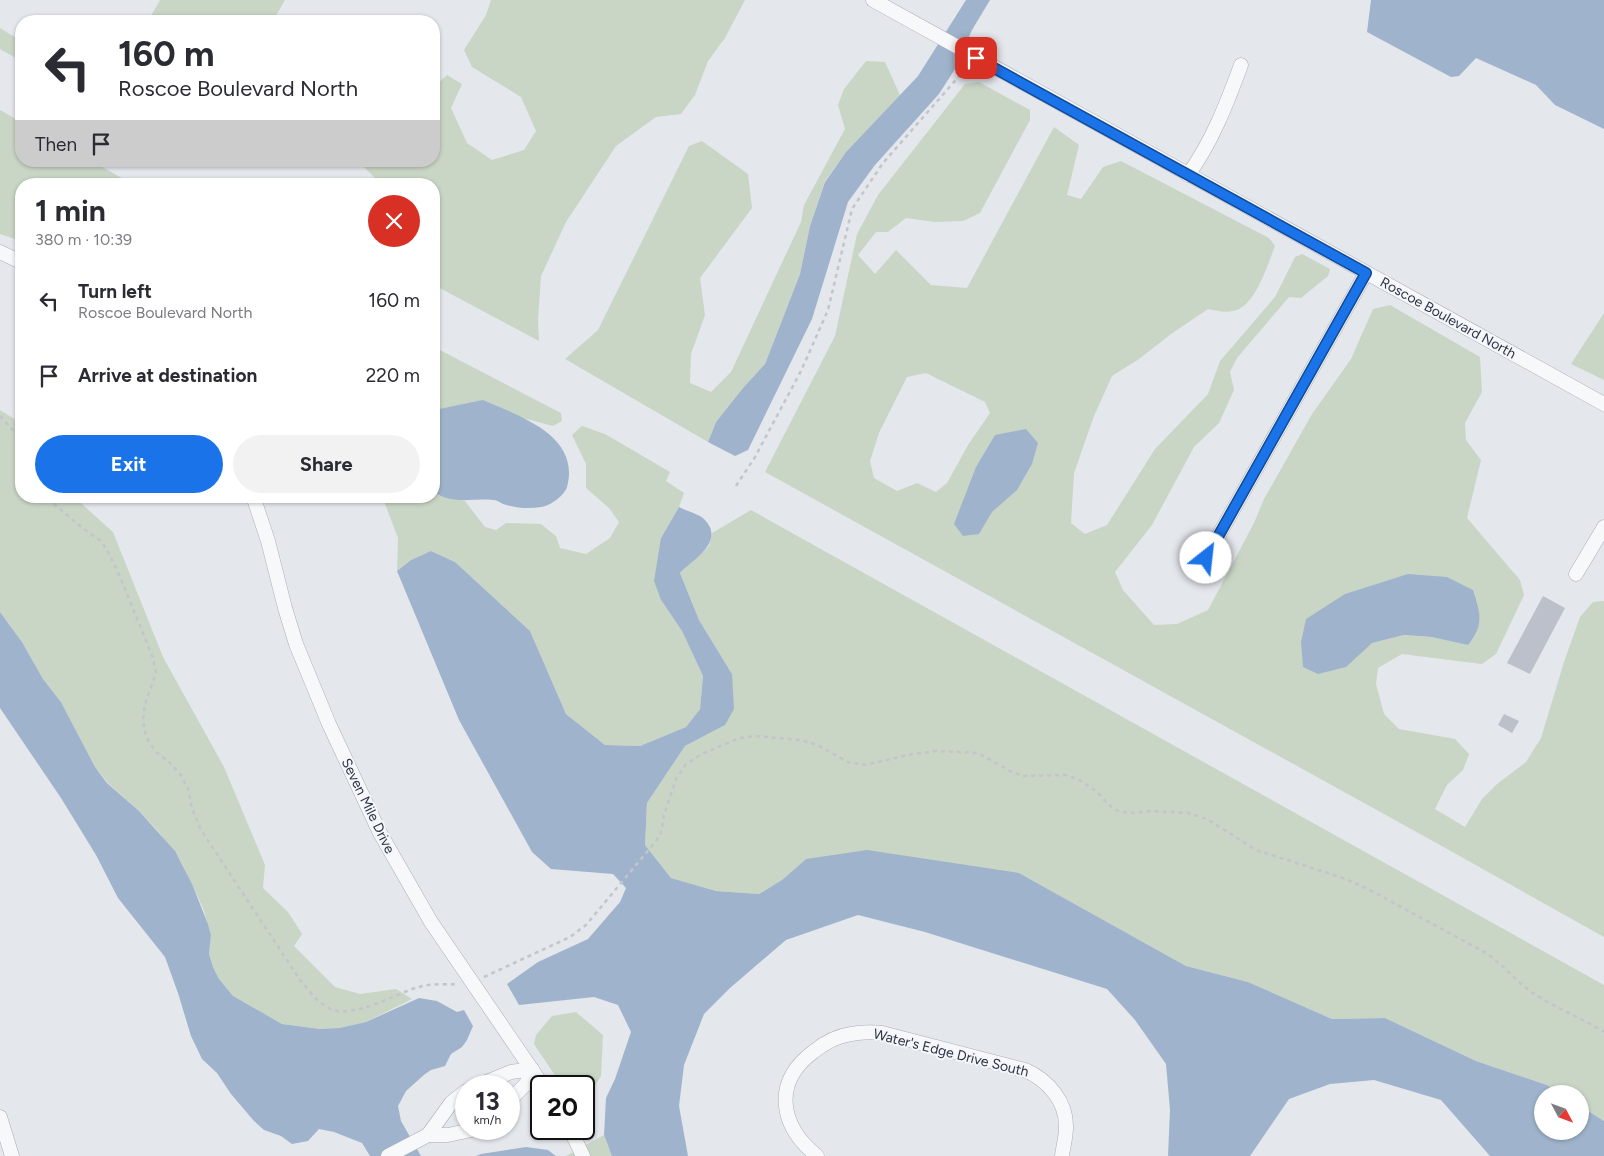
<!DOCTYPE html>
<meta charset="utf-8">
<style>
:root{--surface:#fff;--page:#f2f2f3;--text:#2b2b33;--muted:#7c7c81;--accent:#1a73e8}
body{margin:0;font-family:Figtree,sans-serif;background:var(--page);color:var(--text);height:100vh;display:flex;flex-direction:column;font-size:19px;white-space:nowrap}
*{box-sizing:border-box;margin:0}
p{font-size:16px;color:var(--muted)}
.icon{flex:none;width:28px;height:28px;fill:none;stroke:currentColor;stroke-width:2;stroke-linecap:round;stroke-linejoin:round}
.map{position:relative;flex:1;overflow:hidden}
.details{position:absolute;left:15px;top:178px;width:425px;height:325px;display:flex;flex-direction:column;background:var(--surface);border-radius:20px;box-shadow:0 1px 4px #0004}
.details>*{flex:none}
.banner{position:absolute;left:15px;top:15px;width:425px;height:152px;border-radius:20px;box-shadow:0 1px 4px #0004;background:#fff;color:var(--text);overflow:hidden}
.needle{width:32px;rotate:131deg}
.buttons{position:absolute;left:1534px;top:1085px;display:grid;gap:10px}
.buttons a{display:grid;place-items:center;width:55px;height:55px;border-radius:50%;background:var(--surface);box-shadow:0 1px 4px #0004;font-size:25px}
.speed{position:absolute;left:455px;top:1075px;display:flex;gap:10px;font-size:25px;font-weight:700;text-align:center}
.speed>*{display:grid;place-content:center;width:65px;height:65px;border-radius:50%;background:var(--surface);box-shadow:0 1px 4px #0004;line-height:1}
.speed small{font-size:12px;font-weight:400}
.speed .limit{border:2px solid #111;border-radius:8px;background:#fff;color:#111}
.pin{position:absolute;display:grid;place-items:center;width:42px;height:42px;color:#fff;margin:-21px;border-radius:10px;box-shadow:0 2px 8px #0006}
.me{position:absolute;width:55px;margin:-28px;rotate:29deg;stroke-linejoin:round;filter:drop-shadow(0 0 4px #0008)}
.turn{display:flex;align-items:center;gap:18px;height:105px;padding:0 20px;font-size:22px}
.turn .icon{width:65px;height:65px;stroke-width:2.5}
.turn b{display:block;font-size:35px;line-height:42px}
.then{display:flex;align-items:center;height:48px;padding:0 20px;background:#0003;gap:10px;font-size:19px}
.round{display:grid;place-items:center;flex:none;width:52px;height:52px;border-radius:26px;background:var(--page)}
.headline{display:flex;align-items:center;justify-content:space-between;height:85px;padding:0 20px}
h1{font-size:30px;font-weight:700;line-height:38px}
.primary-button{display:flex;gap:10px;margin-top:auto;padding:10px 20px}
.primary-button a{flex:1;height:58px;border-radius:30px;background:var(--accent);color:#fff;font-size:20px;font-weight:700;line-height:58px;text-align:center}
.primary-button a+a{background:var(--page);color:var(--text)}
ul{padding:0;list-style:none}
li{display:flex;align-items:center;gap:15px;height:75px;padding:0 20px}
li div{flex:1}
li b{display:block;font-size:19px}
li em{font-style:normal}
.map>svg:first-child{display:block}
.green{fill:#c9d6c5;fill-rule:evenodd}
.water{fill:#9fb4cc}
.building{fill:#bbc0ca}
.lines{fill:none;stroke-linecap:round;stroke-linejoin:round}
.minor-casing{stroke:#a9aeb7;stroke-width:15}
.path{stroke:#c2c5cb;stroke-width:2.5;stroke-dasharray:4 4;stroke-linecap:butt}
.minor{stroke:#f7f8fa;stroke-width:14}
.route-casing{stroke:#114b97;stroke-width:12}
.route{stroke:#1a73e8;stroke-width:9}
.labels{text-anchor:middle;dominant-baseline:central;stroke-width:4;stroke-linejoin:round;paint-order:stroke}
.street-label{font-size:14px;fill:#2b3445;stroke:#f4f6f9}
</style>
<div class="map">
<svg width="1604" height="1156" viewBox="0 0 1604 1156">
<rect width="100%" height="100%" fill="#e4e7ec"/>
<g class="green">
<path d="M160 0H285L273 21H148Z"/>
<path d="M491 0H745L725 38 708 61 695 95 681 114 656 117 616 146 566 222 541 276 538 320 539 341 434 285V184H375L376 179 361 164 363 161H434V87L447 75 462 84 451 108 467 143 492 160 524 150 536 131 521 97 472 67 464 50 486 15Z"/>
<path d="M0 28 21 41V61L0 49Z"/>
<path d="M866 61 885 62 900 95 846 152 825 181 810 226 800 274 765 364 743 388 716 422 708 442 565 359 598 330 689 146 702 141 748 174 752 208 700 278 705 315 691 354 690 383 711 392 731 372 801 222 804 205 845 129 838 105 844 89Z"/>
<path d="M979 82 1030 110V120L980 213 963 221 935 222 906 218 888 232H876L858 255 875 274 896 250 931 285 967 288 1054 127 1079 145 1067 195 1081 199 1103 167 1121 161 1269 238 1275 246C1268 264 1257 300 1239 309 1229 314 1218 311 1208 309L1171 334 1139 359 1112 376 1094 416 1074 473 1071 523 1085 534 1107 525 1155 449 1208 394 1220 361 1275 297 1295 257 1302 254 1330 269 1328 276 1301 298 1289 297 1237 358 1230 372 1234 390 1219 423 1194 447 1152 525 1115 572 1123 590 1154 625 1177 624 1208 610 1254 523 1264 499 1312 414 1351 359 1373 309 1390 305 1480 357 1482 392 1465 423 1466 440 1481 460 1467 518 1520 580 1524 595 1496 654 1482 664 1402 654 1378 668 1376 684 1384 714 1399 729 1455 739 1469 754 1463 770 1447 785 1435 809 1465 827 1482 799 1497 784 1526 762 1541 738 1564 662 1580 617 1593 602 1604 601V937L1431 840 765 472 835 336 857 234 878 195 965 84ZM926 373 985 402 990 413 968 445 947 483 936 492 917 483 897 491 874 478 870 461 879 433 907 377ZM1473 590 1432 637 1404 635 1372 643Z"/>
<path d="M0 110 21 122V161H92L132 184H21V241L0 234Z"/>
<path d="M1604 313V380L1571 364Z"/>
<path d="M434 347 561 413 562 421 553 426 523 418 483 401 434 410Z"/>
<path d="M0 410 21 423V496H73L113 532 163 657 224 767 265 865 263 888 288 912 302 934 294 946 335 987 360 994 396 989 412 999 366 1022 339 1028 320 1029 282 1024 240 1001 233 996 219 979 213 967 209 954 211 935 208 924 203 908 180 860 157 830 139 811 108 783 95 767 61 702 43 679 22 642 0 612Z"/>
<path d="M582 426 605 434 670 472 666 481 684 493 679 507 661 538V600L682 631 703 676 700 709 686 727 640 746 605 745 566 714 530 631 455 562 431 551 411 560 397 571 398 538 382 496H434V492L440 496 465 501 485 527 496 530 506 523 541 524 556 536 560 548 586 554 610 538 619 522 609 508 586 488V464L572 435Z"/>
<path d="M751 510 1604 985V1121L1580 1106V1094H1561L1547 1085 1476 1061 1385 1018 1332 1019 1248 982 1186 966 1019 873 806 859 782 880 759 894 716 891 671 878 645 845 647 803 685 746 725 725 732 674 699 620 680 573 709 546 712 533Z"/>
<path d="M576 1012 603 1035 601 1076 584 1103V1086H562L534 1044 536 1035 552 1016Z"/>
<path d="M604 1135 612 1156H566Z"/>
</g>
<g class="water">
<path d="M966 0H990L972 30 955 69 939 94 875 165 848 202 812 319 748 450 735 456 708 442 716 422 743 388 765 364 800 274 810 226 825 182 846 152 918 76Z"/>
<path d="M1371 0H1604V129L1555 105 1536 85 1476 58 1459 76 1451 77 1367 32Z"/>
<path d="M483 400C519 416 581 435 567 487 564 496 550 506 541 507 529 509 515 508 503 504 499 502 497 500 493 500 472 498 452 505 434 492V410Z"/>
<path d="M1026 429 1038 443 1032 464 1017 490 992 512 979 534 963 536 954 524 976 467 995 435Z"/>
<path d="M679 507C686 511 699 514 704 519 726 541 694 559 680 573L699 620 732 674 734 709 725 725 685 746 647 803 645 845 671 878 716 891 759 894 782 880 806 859 867 850 1019 873 1186 966 1248 982 1332 1019 1385 1018 1476 1061 1547 1085 1561 1094H1542V1131H1580V1106L1604 1121V1156H1490L1441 1100 1374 1080 1330 1084 1289 1099 1250 1156H1168L1170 1110 1166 1064 1135 1020 1107 989 925 932 858 915 786 940 730 988 704 1014 684 1065 679 1106 688 1156H612L604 1135 606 1098 615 1079 631 1032 618 1005 594 997 519 1005 507 984 538 962 588 939 620 902 626 888 613 874 551 869 532 852 459 720 397 571 411 560 431 551 455 562 530 631 566 714 605 745 640 746 686 727 700 709 703 676 682 631 661 600 654 581 661 538Z"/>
<path d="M1408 574 1447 577 1473 590C1480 613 1485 624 1468 645L1432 637 1404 635 1372 643 1346 667 1318 674 1303 667 1301 642 1306 619 1345 594Z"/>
<path d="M0 612 22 642 43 679 61 702 95 767 107 783 139 811 175 851 192 884 208 924 211 935 209 954 213 967 219 979 233 996 282 1024 320 1029 339 1028 366 1022 419 998 437 1001 457 1012 464 1010 473 1026 467 1040 462 1047 451 1054 445 1066 431 1070 425 1074 406 1091 398 1106 401 1121 421 1156H370L362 1143 334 1132 319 1129 308 1141 292 1144 281 1136 264 1130 254 1121 231 1094 217 1073 202 1059 191 1036 178 993 165 957 118 898 96 855 61 798 0 708Z"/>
<path d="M526 1147 548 1150 556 1156H476L481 1154Z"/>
</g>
<g class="building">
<path d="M1543 596 1565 608 1530 674 1507 663Z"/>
<path d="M1504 714 1519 721 1512 733 1498 725Z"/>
</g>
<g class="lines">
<g class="minor-casing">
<g id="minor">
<path d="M873 0 1604 404"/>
<path d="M1188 175C1212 142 1227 103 1241 65"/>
<path d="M0 252 21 262"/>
<path d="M253 496 268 541 285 608 296 644 329 724 380 833 431 922 543 1086"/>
<path d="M1206 558 1366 273"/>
<path d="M1576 574 1604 527"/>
<path d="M477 1086 511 1072 532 1069 526 1084 509 1101"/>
<path d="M0 1117 12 1156"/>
<path d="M570 1129 583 1156"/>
<path d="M428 1135H448L476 1129"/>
<path d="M388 1156 428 1135 451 1103 466 1091"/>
<path d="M817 1156C780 1126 772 1083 813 1052 824 1043 837 1036 851 1034 862 1032 872 1032 882 1033L1025 1070C1048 1080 1067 1102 1066 1128 1066 1137 1063 1147 1062 1156"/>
</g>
</g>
<g class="path">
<path d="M0 416 12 429 21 445"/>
<path d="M736 486 755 457 801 371 828 310 852 209 883 163 968 66"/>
<path d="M51 496 55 505 85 530 101 541 108 552 118 572 153 658 156 673 145 704 143 720 146 737 156 752 169 762 181 775 188 789 192 808 201 830 300 980C308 989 316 1001 327 1007 351 1022 395 993 419 987 430 983 445 985 457 984"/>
<path d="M484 977 570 937 586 925 656 841 661 833 664 815 676 779 686 764 700 755 739 738 756 736 801 740 817 745 848 762 865 765 912 754 937 751 978 753 1012 772 1024 776 1066 775 1081 781 1096 791 1109 805 1120 812 1135 813 1150 811 1188 813 1207 819 1256 850 1343 878 1368 889 1486 953C1502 964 1514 979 1530 991 1553 1007 1580 1017 1604 1032"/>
</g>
<use href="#minor" class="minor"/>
</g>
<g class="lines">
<g class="route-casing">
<path id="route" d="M976 58 1366 273 1206 558"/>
</g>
<use href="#route" class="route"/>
</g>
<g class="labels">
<g class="street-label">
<text transform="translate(1448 318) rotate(29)">Roscoe Boulevard North</text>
<text transform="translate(368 806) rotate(64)">Seven Mile Drive</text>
<text transform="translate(951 1053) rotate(14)">Water's Edge Drive South</text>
</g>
</g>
</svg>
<div class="buttons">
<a><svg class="needle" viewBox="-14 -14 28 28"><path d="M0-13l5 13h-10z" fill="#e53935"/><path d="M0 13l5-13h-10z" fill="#7c7c81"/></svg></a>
</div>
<div class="speed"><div>13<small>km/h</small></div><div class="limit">20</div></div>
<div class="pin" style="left:976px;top:58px;background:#d93025"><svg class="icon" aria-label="arrive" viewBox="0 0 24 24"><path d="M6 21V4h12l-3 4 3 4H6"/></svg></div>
<svg class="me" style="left:1206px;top:558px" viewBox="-20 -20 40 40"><circle r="19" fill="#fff"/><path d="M0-13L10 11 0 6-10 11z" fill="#1a73e8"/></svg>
<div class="banner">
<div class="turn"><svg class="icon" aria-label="left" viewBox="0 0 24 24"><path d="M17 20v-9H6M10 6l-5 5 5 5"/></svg><div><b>160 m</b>Roscoe Boulevard North</div></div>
<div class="then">Then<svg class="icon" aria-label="arrive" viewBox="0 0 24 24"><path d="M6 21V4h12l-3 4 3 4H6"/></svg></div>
</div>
<section class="details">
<div class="headline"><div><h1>1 min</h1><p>380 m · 10:39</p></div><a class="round" style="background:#d93025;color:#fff"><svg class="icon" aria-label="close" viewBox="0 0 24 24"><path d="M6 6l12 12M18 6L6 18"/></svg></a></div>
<ul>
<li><svg class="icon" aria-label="left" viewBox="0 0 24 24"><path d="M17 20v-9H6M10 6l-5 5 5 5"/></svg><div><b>Turn left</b><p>Roscoe Boulevard North</p></div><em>160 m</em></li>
<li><svg class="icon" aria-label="arrive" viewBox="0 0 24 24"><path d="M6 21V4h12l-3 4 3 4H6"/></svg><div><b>Arrive at destination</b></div><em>220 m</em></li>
</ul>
<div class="primary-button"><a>Exit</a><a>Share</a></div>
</section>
</div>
